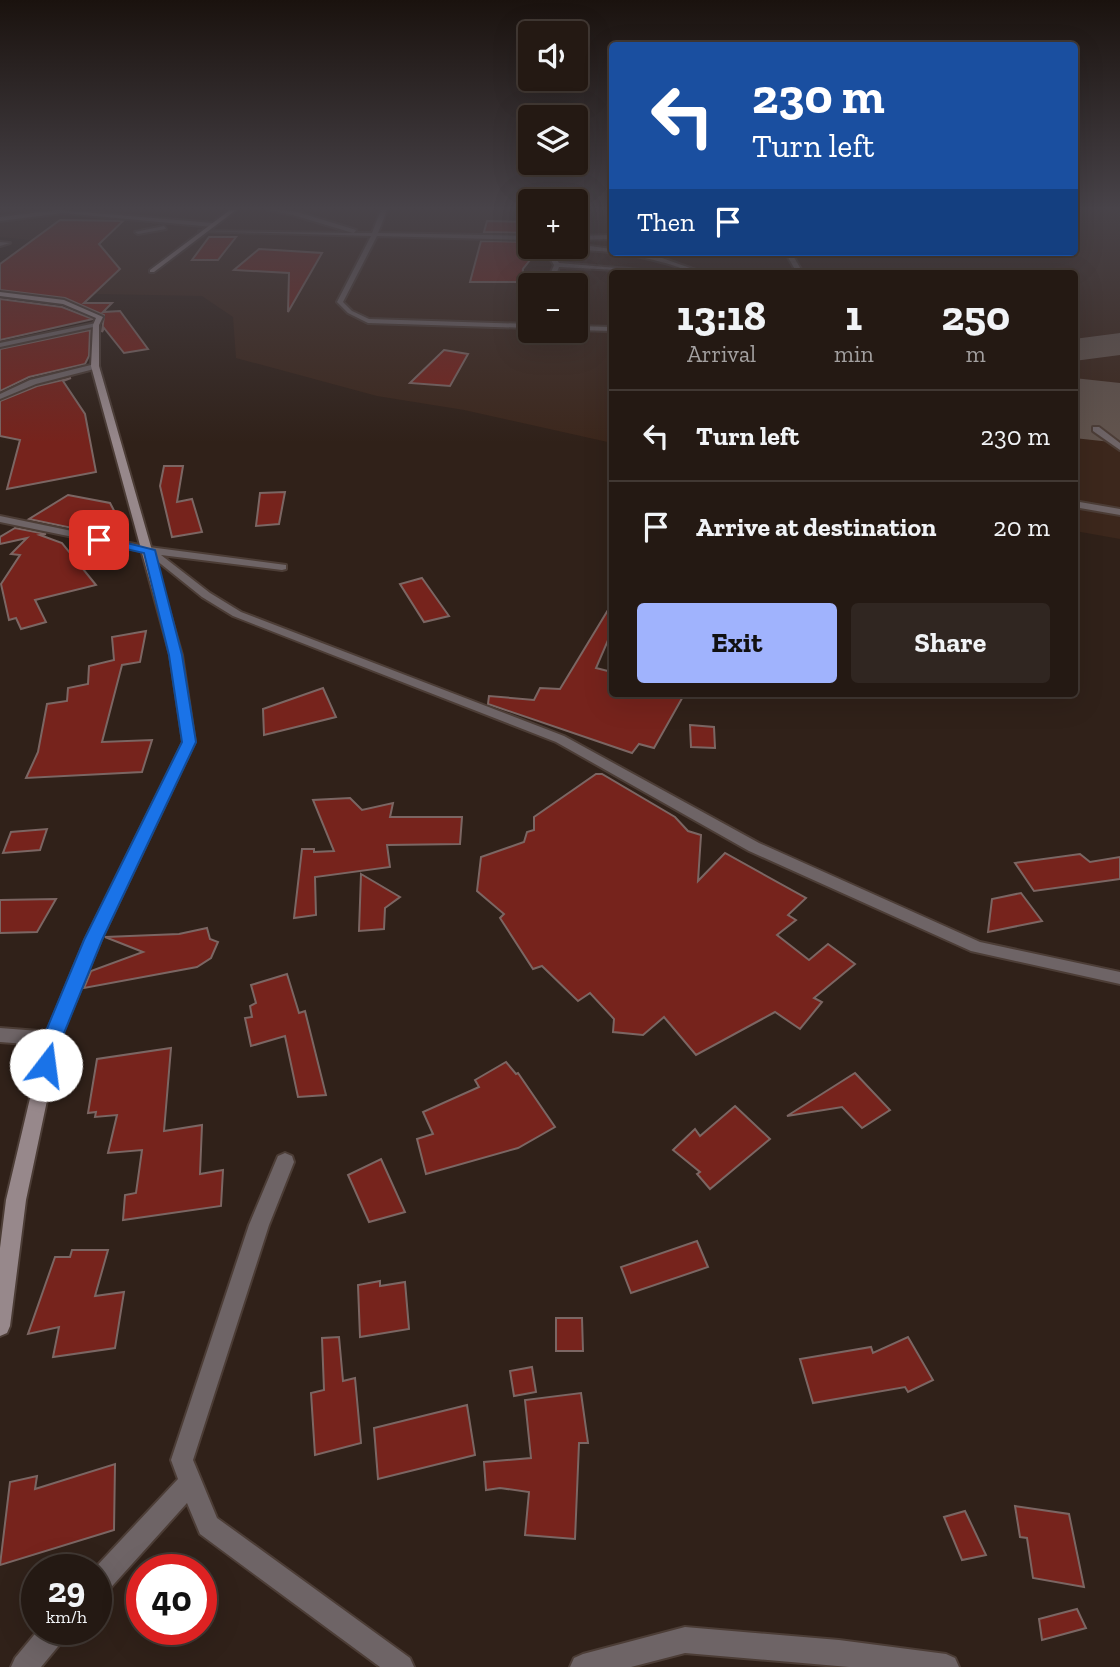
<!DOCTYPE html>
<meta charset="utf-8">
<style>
:root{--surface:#241913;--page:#302621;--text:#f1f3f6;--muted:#a3a0a0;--line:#413833;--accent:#a0b3fd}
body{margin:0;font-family:"Zilla Slab",serif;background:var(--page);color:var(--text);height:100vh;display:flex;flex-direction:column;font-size:26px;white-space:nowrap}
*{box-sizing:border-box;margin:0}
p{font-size:23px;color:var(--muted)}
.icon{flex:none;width:38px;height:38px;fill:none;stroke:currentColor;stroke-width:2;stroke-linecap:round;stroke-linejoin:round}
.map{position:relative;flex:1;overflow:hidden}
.panel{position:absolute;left:609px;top:270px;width:469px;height:427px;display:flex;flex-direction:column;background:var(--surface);border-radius:7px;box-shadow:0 7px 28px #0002,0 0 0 2px var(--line)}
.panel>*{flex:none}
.hud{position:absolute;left:609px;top:42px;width:469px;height:214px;border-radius:7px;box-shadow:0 7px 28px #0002,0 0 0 2px var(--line);background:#1a4fa0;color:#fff;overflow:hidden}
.fabs{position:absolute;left:518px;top:21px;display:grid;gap:14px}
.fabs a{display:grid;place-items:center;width:70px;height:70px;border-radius:7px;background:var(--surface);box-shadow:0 7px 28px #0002,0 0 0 2px var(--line);font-size:35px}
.speed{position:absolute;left:21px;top:1554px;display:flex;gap:14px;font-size:35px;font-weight:700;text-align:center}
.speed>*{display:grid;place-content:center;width:91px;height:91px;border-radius:50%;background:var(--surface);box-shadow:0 7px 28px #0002,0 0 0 2px var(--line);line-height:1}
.speed small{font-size:18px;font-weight:400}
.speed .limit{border:10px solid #d22;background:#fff;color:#111}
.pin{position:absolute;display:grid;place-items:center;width:60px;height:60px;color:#fff;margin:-30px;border-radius:14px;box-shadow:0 4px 10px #0006}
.me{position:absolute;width:77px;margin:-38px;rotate:15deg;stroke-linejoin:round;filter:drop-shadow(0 0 5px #0008)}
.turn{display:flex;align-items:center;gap:24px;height:147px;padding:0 28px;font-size:32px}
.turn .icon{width:91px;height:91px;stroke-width:2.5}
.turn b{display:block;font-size:49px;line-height:60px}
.then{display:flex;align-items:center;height:66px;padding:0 28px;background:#0003;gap:14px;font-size:26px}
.eta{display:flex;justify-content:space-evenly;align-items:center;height:119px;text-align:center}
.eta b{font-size:42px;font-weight:800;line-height:49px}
.action{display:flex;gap:14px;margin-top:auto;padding:14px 28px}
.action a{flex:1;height:80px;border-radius:7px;background:var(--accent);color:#111;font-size:28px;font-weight:800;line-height:80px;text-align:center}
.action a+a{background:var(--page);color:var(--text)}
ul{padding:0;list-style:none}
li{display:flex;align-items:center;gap:21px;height:91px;padding:0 28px;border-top:2px solid var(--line)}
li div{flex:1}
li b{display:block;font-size:26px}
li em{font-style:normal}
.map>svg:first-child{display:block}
.built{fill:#3c271c;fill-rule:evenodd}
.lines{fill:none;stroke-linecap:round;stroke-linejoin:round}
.taxiway{fill:#62544d;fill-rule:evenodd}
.runway{fill:#62544d;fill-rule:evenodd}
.building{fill:#76231c;stroke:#7b6663;stroke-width:2}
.lane-casing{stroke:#4c3d36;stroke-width:4}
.street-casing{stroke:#4c3d36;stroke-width:4}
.secondary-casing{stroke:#4c3d36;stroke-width:4}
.lane{fill:#6e6466;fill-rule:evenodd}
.street{fill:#6e6466;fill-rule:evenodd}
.secondary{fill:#97888b;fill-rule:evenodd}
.route{fill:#1a73e8;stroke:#114b97;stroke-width:2}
</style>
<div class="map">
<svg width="1120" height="1667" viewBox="0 0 1120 1667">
<rect width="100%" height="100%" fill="#302119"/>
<path class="built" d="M0 210H530V247H576V210H612V252H1074L1075 210H1120V539L1075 531 1074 273H612V443L464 410 377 396 236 358 233 317 202 296 47 293 61 243 0 237ZM530 285H576V331H530Z"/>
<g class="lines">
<path class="taxiway" d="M1120 333V355L1074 361V339Z"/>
<path class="runway" d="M1074 378 1120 383V443L1074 438Z"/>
</g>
<g class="building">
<path d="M60 220 123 221 99 244 120 269 84 303H112L103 312 120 311 148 349 124 353 104 328 102 332 104 315 65 298 0 290V264Z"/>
<path d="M487 221 529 222 527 230 530 233 484 232Z"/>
<path d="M209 237H236L218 260H192Z"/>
<path d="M481 241 530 242V260L523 269 522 282H470Z"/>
<path d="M259 249 322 253 288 312 289 273 234 270Z"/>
<path d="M0 299 62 307 93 319 0 340Z"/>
<path d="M90 330 89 356 85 364 29 377 0 391V349Z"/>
<path d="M444 350 468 354 450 386 410 383Z"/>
<path d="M71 378 63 381 85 414 96 472 7 489 20 440 0 436V401L37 386Z"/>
<path d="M164 466H183L177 502 192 499 202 532 172 537 160 486Z"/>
<path d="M285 492 279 524 256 526 260 493Z"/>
<path d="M68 495 110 503 118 518 72 528 29 519Z"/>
<path d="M15 528 46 534 40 535 62 543 96 585 35 600 46 622 21 629 16 618 9 620 1 584 20 555 11 554 27 538 0 544V537Z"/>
<path d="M422 578 449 616 424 622 400 584Z"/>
<path d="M608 610 612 613V631L596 668 612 672V693H685L654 748 639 744 632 753 488 704 489 696 534 700 540 688 560 689Z"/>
<path d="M146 631 140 662 122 665 102 742 152 740 142 772 26 778 38 752 47 704 67 701 68 688 88 684 89 666 114 660 112 637Z"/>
<path d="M323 688 336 717 264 735 263 709Z"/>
<path d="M690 725 714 727 715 748 691 747Z"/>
<path d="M596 774H602L675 817 688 831 701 835 698 881 725 853 806 898 788 915 796 920 777 935 809 960 828 944 855 964 814 998 822 1002 800 1029 775 1012 696 1055 664 1017 643 1035 613 1032 614 1019 590 993 578 1001 542 966 533 969 500 918 504 914 477 891 481 857 524 842 527 832 534 830V817Z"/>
<path d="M350 798 362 810 393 803 390 817H462L460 844 387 845 390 867 315 877 316 915 294 918 302 849H314V852L334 851 313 800Z"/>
<path d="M47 829 40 850 3 853 11 832Z"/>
<path d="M1080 854 1090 862 1120 857V879L1034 891 1015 863Z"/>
<path d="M361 874 400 897 385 908 384 929 359 931Z"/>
<path d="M1021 893 1042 921 988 932 992 899Z"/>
<path d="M56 899 37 932 0 933V900Z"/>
<path d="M207 928 210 939 218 942 211 958 197 967 84 988 91 971 143 952 105 937 179 934Z"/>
<path d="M287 974 299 1013 305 1011 326 1095 298 1097 285 1036 251 1046 245 1018 252 1017 250 1006 256 1003 251 985Z"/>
<path d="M171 1048 164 1131 202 1125 200 1174 223 1170 221 1206 123 1220 125 1195 136 1193 142 1150 108 1153 117 1115 95 1117 96 1112 88 1113 97 1059Z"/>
<path d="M506 1062 516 1074 518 1073 555 1127 518 1148 426 1174 417 1139 433 1134 423 1112 479 1087 475 1080Z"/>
<path d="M855 1073 890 1110 862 1128 842 1107 787 1116Z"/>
<path d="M735 1106 770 1139 710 1189 697 1174 700 1172 673 1150 695 1129 700 1136Z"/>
<path d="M381 1159 405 1212 369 1222 348 1175Z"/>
<path d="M697 1241 708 1267 631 1293 621 1267Z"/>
<path d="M72 1250H108L95 1296 124 1292 115 1348 53 1357 59 1327 28 1334 55 1257H70Z"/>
<path d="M380 1281V1286L405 1282 409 1329 360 1337 358 1285Z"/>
<path d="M556 1318H582L583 1351H556Z"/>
<path d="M339 1337 343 1381 355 1378 361 1443 315 1455 311 1393 324 1390 322 1338Z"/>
<path d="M908 1337 933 1380 908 1392 905 1387 813 1403 800 1359 871 1347 873 1353Z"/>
<path d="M532 1367 536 1392 514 1396 510 1371Z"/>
<path d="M581 1393 588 1443H579L575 1539 525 1535 529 1492 500 1488 486 1490 484 1462 531 1458 525 1400Z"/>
<path d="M467 1405 475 1455 378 1479 374 1428Z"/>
<path d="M115 1464 114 1530 0 1565 10 1482 37 1476 35 1489Z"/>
<path d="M1015 1506 1069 1514 1084 1587 1033 1578 1027 1538 1020 1537Z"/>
<path d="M965 1511 986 1555 962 1560 944 1517Z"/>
<path d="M1077 1609 1086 1628 1042 1640 1039 1619Z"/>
</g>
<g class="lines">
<g class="lane-casing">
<path id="lane" d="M1093 427H1099L1120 443V450L1093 431Z"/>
</g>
<g class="street-casing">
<g id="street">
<path d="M58 210 213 223 216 225 213 227 63 213 0 221V217Z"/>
<path d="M268 210 294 211 356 230 354 233H372L381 210H387L378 233 530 236V240L377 236 343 302 352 311 369 319 530 324V328L368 323 348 313 337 302 371 236 199 231 353 233 293 215Z"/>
<path d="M164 226 166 229 138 234 135 232Z"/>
<path d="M612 235V239L576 240V236Z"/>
<path d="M0 242 10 243 0 246Z"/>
<path d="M582 245 612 249V252L662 258 704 273C689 273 676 265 661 262 625 252 588 248 551 251L559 263 675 273 559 267 552 285H546L554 265 545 250 533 247Z"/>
<path d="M785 252H791L803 273H797Z"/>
<path d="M96 323 98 326 0 347V343Z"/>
<path d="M576 326 612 327V331L576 330Z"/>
<path d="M95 364 99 366 98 368 36 384 0 399V394L30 380Z"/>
<path d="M1074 501 1120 509V515L1074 507Z"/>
<path d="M0 516 149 547 286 565V569L282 570 161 555 210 593 241 612 564 736 759 843 980 942 1120 972V984L971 951 749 851 556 742 233 616 202 597 146 552 0 522Z"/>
<path d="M0 1028 52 1032 58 1034 60 1039 58 1044 52 1046 0 1042Z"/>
<path d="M285 1153 292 1156 294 1162 269 1225 193 1460 217 1518 410 1658 414 1667H380L200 1534 187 1503 105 1594 96 1597V1570H93L178 1479 171 1460 249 1225 278 1156Z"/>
<path d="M685 1627 839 1640 946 1654 955 1658 959 1667H849L685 1653 631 1667H570L574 1658 583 1654Z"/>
<path d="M39 1629H68L65 1638 41 1667H11L15 1658Z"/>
</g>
</g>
<g class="secondary-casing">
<g id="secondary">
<path d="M230 210H236L154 272H150V270Z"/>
<path d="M0 292 64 300 103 317 99 325V366L182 655 195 742 101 940 60 1039 26 1200 10 1326 7 1333 0 1336V1248L6 1200 44 1039 85 940 183 742 170 655 91 366 93 325 96 318 63 304 0 296Z"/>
</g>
</g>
<use href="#lane" class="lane"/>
<use href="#street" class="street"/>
<use href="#secondary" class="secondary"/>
</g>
<linearGradient id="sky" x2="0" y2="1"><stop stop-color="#1a120e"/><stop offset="0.47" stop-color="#484349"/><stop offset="1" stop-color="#484349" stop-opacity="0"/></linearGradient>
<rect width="1120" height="443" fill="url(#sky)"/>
<path class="route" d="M99 536 155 550 182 655 196 742 102 940 62 1038 53 1071 46 1074 39 1071 36 1065 43 1038 84 940 182 742 169 655 144 553 95 542 94 540Z"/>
</svg>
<div class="fabs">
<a><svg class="icon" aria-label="sound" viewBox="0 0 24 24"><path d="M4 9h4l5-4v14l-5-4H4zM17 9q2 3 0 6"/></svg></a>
<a><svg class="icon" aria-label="layers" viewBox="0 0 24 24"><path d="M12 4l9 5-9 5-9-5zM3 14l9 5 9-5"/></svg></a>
<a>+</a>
<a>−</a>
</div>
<div class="speed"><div>29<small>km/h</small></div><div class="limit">40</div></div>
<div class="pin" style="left:99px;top:540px;background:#d93025"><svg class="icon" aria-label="arrive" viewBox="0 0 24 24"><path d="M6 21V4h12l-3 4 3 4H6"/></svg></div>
<svg class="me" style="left:46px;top:1065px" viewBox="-20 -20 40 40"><circle r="19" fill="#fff"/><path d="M0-13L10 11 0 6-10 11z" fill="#1a73e8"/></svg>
<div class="hud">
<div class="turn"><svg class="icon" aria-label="left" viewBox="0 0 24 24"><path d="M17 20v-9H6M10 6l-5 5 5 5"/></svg><div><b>230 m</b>Turn left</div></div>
<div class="then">Then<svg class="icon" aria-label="arrive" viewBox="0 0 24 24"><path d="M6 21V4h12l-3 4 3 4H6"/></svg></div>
</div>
<section class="panel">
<div class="eta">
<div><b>13:18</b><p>Arrival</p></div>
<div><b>1</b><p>min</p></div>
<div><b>250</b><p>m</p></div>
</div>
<ul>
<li><svg class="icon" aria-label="left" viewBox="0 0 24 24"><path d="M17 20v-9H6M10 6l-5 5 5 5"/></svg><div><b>Turn left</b></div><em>230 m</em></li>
<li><svg class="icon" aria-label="arrive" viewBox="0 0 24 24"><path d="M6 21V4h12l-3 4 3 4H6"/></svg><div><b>Arrive at destination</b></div><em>20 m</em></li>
</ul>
<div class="action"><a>Exit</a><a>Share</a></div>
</section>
</div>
